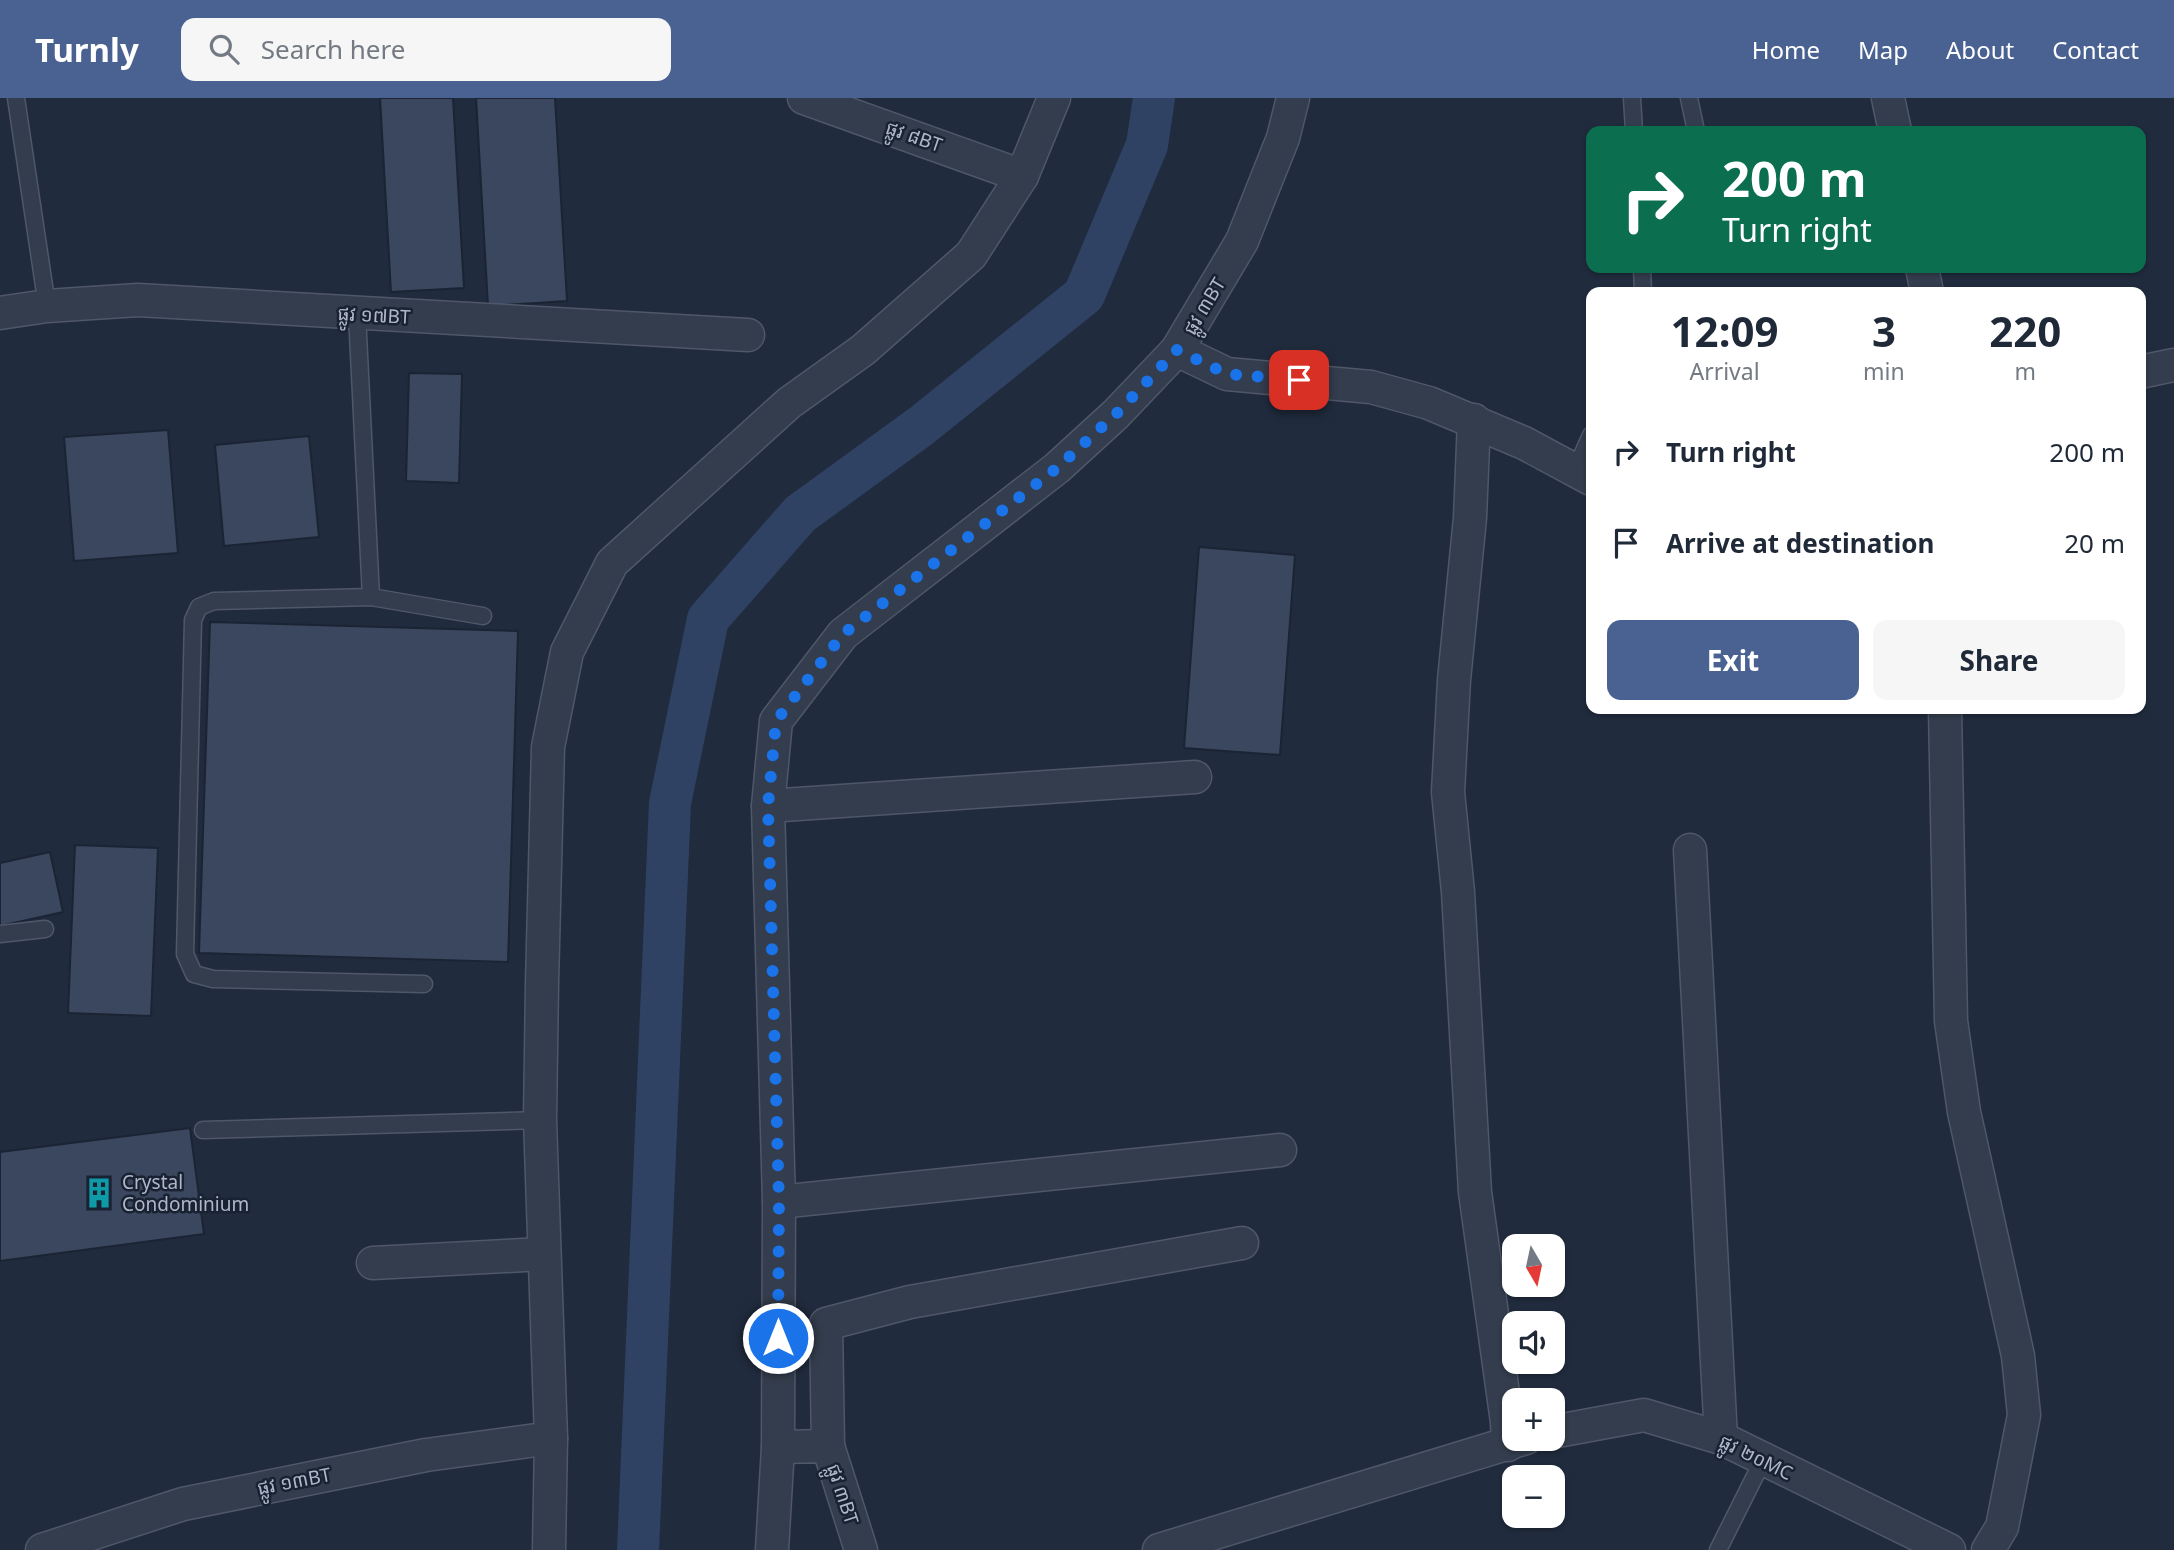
<!DOCTYPE html>
<meta charset="utf-8">
<style>
:root{--surface:#fff;--page:#f6f6f7;--text:#1f2937;--muted:#747a83;--accent:#4a6291}
body{margin:0;font-family:"Noto Sans","Noto Sans Khmer",sans-serif;background:var(--page);color:var(--text);height:100vh;display:flex;flex-direction:column;font-size:26px;white-space:nowrap}
*{box-sizing:border-box;margin:0}
p{font-size:23px;color:var(--muted)}
.icon{flex:none;width:38px;height:38px;fill:none;stroke:currentColor;stroke-width:2;stroke-linecap:round;stroke-linejoin:round}
.map{position:relative;flex:1;overflow:hidden}
.drawer{position:absolute;left:1586px;top:189px;width:560px;height:427px;display:flex;flex-direction:column;background:var(--surface);border-radius:14px;box-shadow:0 2px 5px #0004}
.drawer>*{flex:none}
.guide{position:absolute;left:1586px;top:28px;width:560px;height:147px;border-radius:14px;box-shadow:0 2px 5px #0004;background:#0b6e4f;color:#fff;overflow:hidden}
.needle{width:46px;rotate:171deg}
.buttons{position:absolute;left:1502px;top:1136px;display:grid;gap:14px}
.buttons a{display:grid;place-items:center;width:63px;height:63px;border-radius:14px;background:var(--surface);box-shadow:0 2px 5px #0004;font-size:35px}
.pin{position:absolute;display:grid;place-items:center;width:60px;height:60px;color:#fff;margin:-30px;border-radius:14px;box-shadow:0 4px 10px #0006}
.me{position:absolute;width:77px;margin:-38px;rotate:0deg;stroke-linejoin:round;filter:drop-shadow(0 0 5px #0008)}
.turn{display:flex;align-items:center;gap:24px;height:147px;padding:0 21px;font-size:32px}
.turn .icon{width:91px;height:91px;stroke-width:2.5}
.turn b{display:block;font-size:49px;line-height:60px}
.eta{display:flex;justify-content:space-evenly;align-items:center;height:119px;text-align:center}
.eta b{font-size:42px;font-weight:700;line-height:49px}
.cta{display:flex;gap:14px;margin-top:auto;padding:14px 21px}
.cta a{flex:1;height:80px;border-radius:14px;background:var(--accent);color:#fff;font-size:28px;font-weight:700;line-height:80px;text-align:center}
.cta a+a{background:var(--page);color:var(--text)}
ul{padding:0;list-style:none}
li{display:flex;align-items:center;gap:21px;height:91px;padding:0 21px}
li div{flex:1}
li b{display:block;font-size:26px}
li em{font-style:normal}
header{display:flex;align-items:center;gap:42px;box-sizing:border-box;height:98px;padding:0 35px;background:var(--accent);color:#fff}
header strong{font-size:33px}
nav{display:flex;gap:38px;margin-inline-start:auto;font-size:24px}
.search{width:490px;height:63px;background:var(--page);display:flex;align-items:center;gap:18px;box-sizing:border-box;padding:0 24px;border-radius:14px;color:var(--muted);font-size:26px}
.map>svg:first-child{display:block}
.lines{fill:none;stroke-linecap:round;stroke-linejoin:round}
.canal{stroke:#304264;stroke-width:42}
.building{fill:#3b475e;stroke:#1b2434;stroke-width:2}
.service-casing{stroke:#4f5768;stroke-width:19}
.minor-casing{stroke:#4f5768;stroke-width:35}
.service{stroke:#343d4d;stroke-width:16}
.minor{stroke:#343d4d;stroke-width:32}
.route{stroke:#1a73e8;stroke-width:12;stroke-dasharray:0 21.6}
.labels{text-anchor:middle;dominant-baseline:central;stroke-width:5;stroke-linejoin:round;paint-order:stroke}
.street-label{font-size:19px;fill:#afb7c9;stroke:#192232}
.poi-label{font-size:19px;fill:#afb7c9;stroke:#192232;text-anchor:start}
</style>
<header>
<strong>Turnly</strong>
<div class="search"><svg class="icon" aria-label="search" viewBox="0 0 24 24"><circle cx="10" cy="10" r="6"/><path d="M15 15l6 6"/></svg>Search here</div>
<nav><a>Home</a><a>Map</a><a>About</a><a>Contact</a></nav>
</header>
<div class="map">
<svg width="2174" height="1452" viewBox="0 0 2174 1452">
<rect width="100%" height="100%" fill="#202b3d"/>
<g class="lines">
<path class="canal" d="M638 1452 670 705 708 521 800 416 921 328 1084 197 1147 47 1154 0"/>
</g>
<g class="building">
<path d="M380 0H453L464 190 391 194Z"/>
<path d="M476 0H555L567 203 488 208Z"/>
<path d="M409 275 462 276 459 385 406 383Z"/>
<path d="M168 332 178 455 74 463 64 339Z"/>
<path d="M309 338 319 439 224 448 215 347Z"/>
<path d="M1199 449 1295 457 1280 657 1184 650Z"/>
<path d="M210 524 518 533 508 864 199 855Z"/>
<path d="M75 747 158 750 151 918 68 915Z"/>
<path d="M50 754 63 814 0 828V765Z"/>
<path d="M190 1030 204 1136 0 1163V1054Z"/>
</g>
<g class="lines">
<g class="service-casing">
<g id="service">
<path d="M16 0 47 208"/>
<path d="M1632 0 1634 33"/>
<path d="M1689 0 1696 33"/>
<path d="M1642 170 1643 194"/>
<path d="M357 216 371 499"/>
<path d="M1575 373 1591 337"/>
<path d="M0 836 45 831"/>
<path d="M424 886 213 881 194 876 185 856 193 522 199 509 214 503 371 499 483 518"/>
<path d="M203 1032 540 1022"/>
<path d="M1718 1452 1763 1362"/>
</g>
</g>
<g class="minor-casing">
<g id="minor">
<path d="M804 0 1022 78"/>
<path d="M1888 0 1895 33"/>
<path d="M1922 170 1927 194"/>
<path d="M0 215 47 208 138 202 748 237"/>
<path d="M1177 252 1227 276 1371 289 1429 305 1524 345 1591 381"/>
<path d="M2140 274 2174 267"/>
<path d="M1474 322 1470 420 1454 582 1448 694 1458 794 1475 1094 1507 1324 1508 1347"/>
<path d="M1945 611 1951 923 1964 1014 2018 1258 2024 1317 2002 1429 1988 1452"/>
<path d="M768 708 1195 679"/>
<path d="M1690 752 1721 1340"/>
<path d="M779 1104 1280 1052"/>
<path d="M373 1165 543 1156"/>
<path d="M1552 1334 1644 1317 1721 1340 1949 1452"/>
<path d="M828 1348 826 1226 910 1204 1242 1145"/>
<path d="M778 1349 828 1348 861 1452"/>
<path d="M42 1452 183 1406 426 1357 551 1340"/>
<path d="M549 1452 551 1340 540 1022 542 886 548 649 567 554 612 465 789 305 863 252 971 157 1022 78 1054 0"/>
<path d="M772 1452 778 1349 779 1104 768 708 776 623 843 536 1057 370 1116 316 1177 252 1242 143 1283 40 1293 0"/>
<path d="M1159 1452 1526 1340"/>
</g>
</g>
<use href="#service" class="service"/>
<use href="#minor" class="minor"/>
</g>
<g class="lines">
<path class="route" d="M778 1240 779 1104 768 708 776 623 843 536 1057 370 1116 316 1177 252 1227 276 1299 282"/>
</g>
<defs>
<g id="building-bare" transform="scale(2.415)"><path d="M-4-6H4V6H1V3H-1V6H-4ZM-2.5-4.3h1.7v1.8h-1.7ZM.8-4.3h1.7v1.8H.8ZM-2.5-1h1.7V.8h-1.7ZM.8-1h1.7V.8H.8Z" fill="#0f9aa8" stroke="#192232" stroke-width="2.5" paint-order="stroke"/></g>
</defs>
<g fill-rule="evenodd">
<use href="#building-bare" x="99" y="1095"/>
</g>
<g class="labels">
<g class="street-label">
<text transform="translate(914 38) rotate(19)">ផ្លូវ ៨BT</text>
<text transform="translate(1204 208) rotate(-59)">ផ្លូវ ៣BT</text>
<text transform="translate(374 217) rotate(3)">ផ្លូវ ១៧BT</text>
<text transform="translate(1756 1359) rotate(26)">ផ្លូវ ២០MC</text>
<text transform="translate(294 1383) rotate(-11)">ផ្លូវ ១៣BT</text>
<text transform="translate(843 1396) rotate(72)">ផ្លូវ ៣BT</text>
</g>
<g class="poi-label">
<text x="122" y="1084">Crystal<tspan x="122" dy="22">Condominium</tspan></text>
</g>
</g>
</svg>
<div class="buttons">
<a><svg class="needle" viewBox="-14 -14 28 28"><path d="M0-13l5 13h-10z" fill="#e53935"/><path d="M0 13l5-13h-10z" fill="#747a83"/></svg></a>
<a><svg class="icon" aria-label="sound" viewBox="0 0 24 24"><path d="M4 9h4l5-4v14l-5-4H4zM17 9q2 3 0 6"/></svg></a>
<a>+</a>
<a>−</a>
</div>
<div class="pin" style="left:1299px;top:282px;background:#d93025"><svg class="icon" aria-label="arrive" viewBox="0 0 24 24"><path d="M6 21V4h12l-3 4 3 4H6"/></svg></div>
<svg class="me" style="left:778px;top:1240px" viewBox="-20 -20 40 40"><circle r="17" fill="#1a73e8" stroke="#fff" stroke-width="3"/><path d="M0-11L8 9 0 5-8 9z" fill="#fff"/></svg>
<div class="guide">
<div class="turn"><svg class="icon" aria-label="right" viewBox="0 0 24 24"><path d="M7 20v-9h11M14 6l5 5-5 5"/></svg><div><b>200 m</b>Turn right</div></div>
</div>
<section class="drawer">
<div class="eta">
<div><b>12:09</b><p>Arrival</p></div>
<div><b>3</b><p>min</p></div>
<div><b>220</b><p>m</p></div>
</div>
<ul>
<li><svg class="icon" aria-label="right" viewBox="0 0 24 24"><path d="M7 20v-9h11M14 6l5 5-5 5"/></svg><div><b>Turn right</b></div><em>200 m</em></li>
<li><svg class="icon" aria-label="arrive" viewBox="0 0 24 24"><path d="M6 21V4h12l-3 4 3 4H6"/></svg><div><b>Arrive at destination</b></div><em>20 m</em></li>
</ul>
<div class="cta"><a>Exit</a><a>Share</a></div>
</section>
</div>
